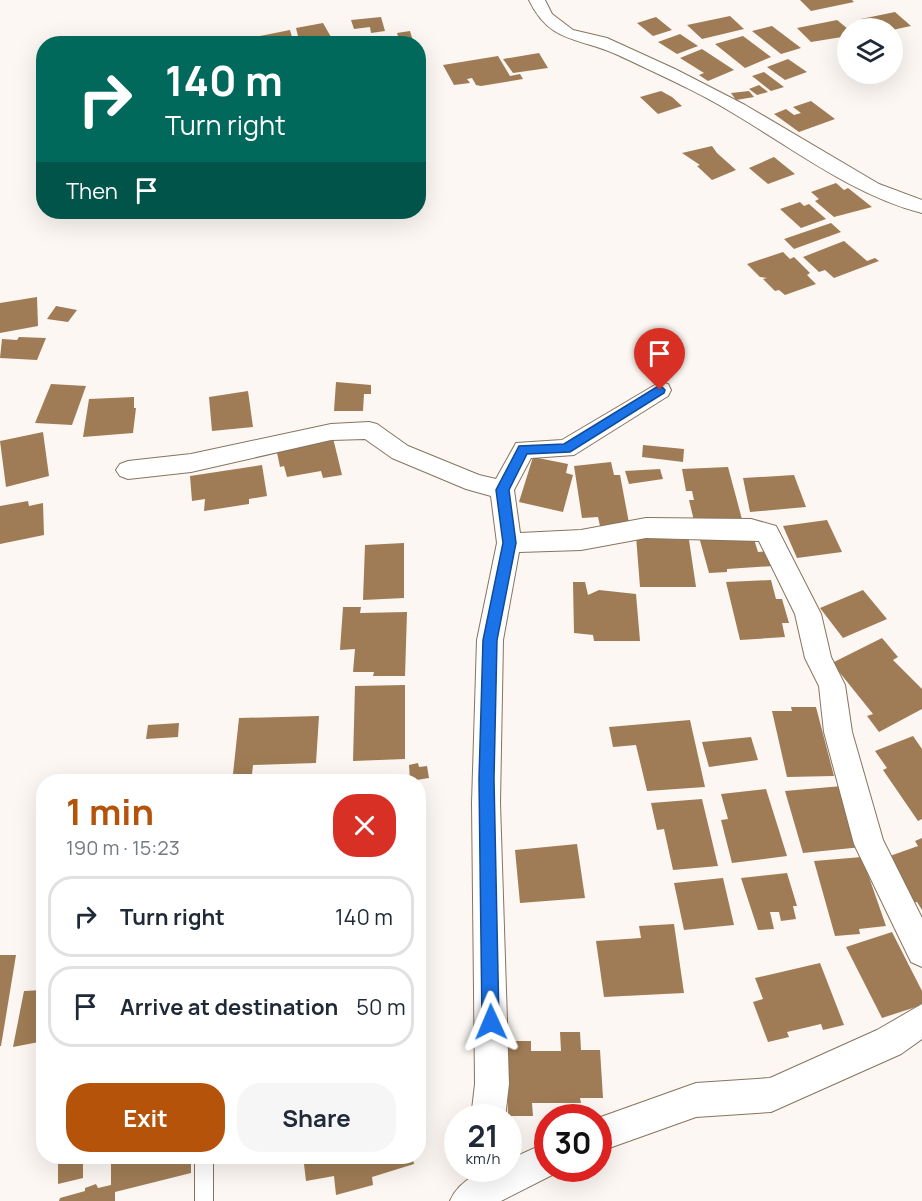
<!DOCTYPE html>
<meta charset="utf-8">
<style>
:root{--surface:#fff;--page:#f6f6f7;--text:#1f2937;--muted:#747a83;--line:#e0e1e3;--accent:#b45309}
body{margin:0;font-family:Manrope,sans-serif;background:var(--page);color:var(--text);height:100vh;display:flex;flex-direction:column;font-size:22px;white-space:nowrap}
*{box-sizing:border-box;margin:0}
p{font-size:20px;color:var(--muted)}
.icon{flex:none;width:33px;height:33px;fill:none;stroke:currentColor;stroke-width:2;stroke-linecap:round;stroke-linejoin:round}
.map{position:relative;flex:1;overflow:hidden}
.sheet{position:absolute;left:36px;top:774px;width:390px;height:390px;display:flex;flex-direction:column;background:var(--surface);border-radius:24px;box-shadow:0 6px 24px #0002}
.sheet>*{flex:none}
.guide{position:absolute;left:36px;top:36px;width:390px;height:183px;border-radius:24px;box-shadow:0 6px 24px #0002;background:#00695c;color:#fff;overflow:hidden}
.controls{position:absolute;left:837px;top:18px;display:grid;gap:12px}
.controls a{display:grid;place-items:center;width:66px;height:66px;border-radius:50%;background:var(--surface);box-shadow:0 6px 24px #0002;font-size:30px}
.speed{position:absolute;left:444px;top:1104px;display:flex;gap:12px;font-size:30px;font-weight:700;text-align:center}
.speed>*{display:grid;place-content:center;width:78px;height:78px;border-radius:50%;background:var(--surface);box-shadow:0 6px 24px #0002;line-height:1}
.speed small{font-size:15px;font-weight:400}
.speed .limit{border:9px solid #d22;background:#fff;color:#111}
.pin{position:absolute;display:grid;place-items:center;width:51px;height:51px;color:#fff;margin:-62px -26px;border-radius:50% 50% 50% 0;rotate:-45deg;box-shadow:0 0 6px #0007}
.pin .icon{rotate:45deg}
.me{position:absolute;width:66px;margin:-33px;rotate:359deg;stroke-linejoin:round;filter:drop-shadow(0 0 4px #0008)}
.turn{display:flex;align-items:center;gap:21px;height:126px;padding:0 30px;font-size:27px}
.turn .icon{width:78px;height:78px;stroke-width:2.5}
.turn b{display:block;font-size:42px;line-height:51px}
.then{display:flex;align-items:center;height:57px;padding:0 30px;background:#0003;gap:12px;font-size:22px}
.round{display:grid;place-items:center;flex:none;width:63px;height:63px;border-radius:24px;background:var(--page)}
.headline{display:flex;align-items:center;justify-content:space-between;height:102px;padding:0 30px}
h1{font-size:36px;font-weight:700;line-height:45px;color:var(--accent)}
.button{display:flex;gap:12px;margin-top:auto;padding:12px 30px}
.button a{flex:1;height:69px;border-radius:24px;background:var(--accent);color:#fff;font-size:24px;font-weight:700;line-height:69px;text-align:center}
.button a+a{background:var(--page);color:var(--text)}
ul{padding:0;list-style:none}
li{display:flex;align-items:center;gap:18px;height:81px;margin:0 12px 9px;padding:0 18px;border:3px solid var(--line);border-radius:24px}
li div{flex:1}
li b{display:block;font-size:22px}
li em{font-style:normal}
.map>svg:first-child{display:block}
.building{fill:#9f7c55}
.lines{fill:none;stroke-linecap:round;stroke-linejoin:round}
.service-casing{stroke:#87745e;stroke-width:2}
.minor-casing{stroke:#87745e;stroke-width:2}
.service{fill:#fff;fill-rule:evenodd}
.minor{fill:#fff;fill-rule:evenodd}
.route{fill:#1a73e8;stroke:#114b97;stroke-width:1.5}
</style>
<div class="map">
<svg width="922" height="1201" viewBox="0 0 922 1201">
<rect width="100%" height="100%" fill="#fcf7f2"/>
<g class="building">
<path d="M800 0H852L854 2 811 11Z"/>
<path d="M895 12 911 26 892 30 872 28 861 19Z"/>
<path d="M730 16 744 29 702 39 687 25Z"/>
<path d="M381 17 385 31 371 33 370 27 354 29 351 20Z"/>
<path d="M656 17 672 30 653 36 637 23Z"/>
<path d="M837 20 848 29V36L811 42 797 28Z"/>
<path d="M323 23 335 44H300L296 28Z"/>
<path d="M772 26 801 48 781 54 752 31Z"/>
<path d="M290 30 294 44 258 41 262 40 260 36Z"/>
<path d="M410 31 414 44H371L367 36H398L397 33Z"/>
<path d="M680 34 698 46 677 54 658 42Z"/>
<path d="M743 36 771 57 745 68 715 44Z"/>
<path d="M702 49 734 70 708 81 699 75 704 73 680 58Z"/>
<path d="M539 53 548 68 513 73 503 59Z"/>
<path d="M498 56 510 76 520 74 523 79 481 86 476 85 472 78 467 79 470 83 454 85 443 65Z"/>
<path d="M788 59 807 72 785 80 767 67Z"/>
<path d="M764 72 784 87 771 91 752 76Z"/>
<path d="M759 85 768 92 757 95 749 89Z"/>
<path d="M661 91 672 97 682 106 658 114 640 97Z"/>
<path d="M749 91 754 97 736 100 731 93Z"/>
<path d="M811 101 835 119 799 132 774 114 786 109 794 115 801 113 793 107Z"/>
<path d="M712 146 717 153 736 170 712 180 697 166 700 165 682 153Z"/>
<path d="M774 157 795 174 768 184 749 168Z"/>
<path d="M836 183 844 190 848 188 872 207 834 217 815 201 819 199 811 192Z"/>
<path d="M800 202 804 206 809 204 826 219 801 228 780 209Z"/>
<path d="M831 223 841 232 794 249 784 239Z"/>
<path d="M844 241 867 261 875 258 879 261 834 278 825 270 819 272 803 257Z"/>
<path d="M783 252 790 259 794 257 810 273 807 275 816 284 785 295 779 290 775 291 763 279 767 278 760 277 747 264Z"/>
<path d="M37 297 38 326 0 333V303Z"/>
<path d="M56 306 77 310 68 322 47 319Z"/>
<path d="M19 337 46 338 37 360 0 358 2 339 17 340Z"/>
<path d="M336 382 371 385V394H364L363 411H334Z"/>
<path d="M51 384 86 386 72 425 35 423Z"/>
<path d="M248 391 253 427 212 431 209 397Z"/>
<path d="M134 397V408H136L133 433 83 437 89 399Z"/>
<path d="M43 432 49 476 6 487 0 441Z"/>
<path d="M333 438 342 475 323 478 321 471 287 477 284 466 280 467 276 448Z"/>
<path d="M643 445 684 449 683 462 642 457Z"/>
<path d="M533 457 568 464 566 473 573 475 563 512 519 502Z"/>
<path d="M611 462 614 475H620L629 523 600 526 598 517 582 518 574 466Z"/>
<path d="M262 465 267 496 249 499V504L204 511 205 499 192 501 190 476Z"/>
<path d="M728 467 743 523 695 525 689 500H694L692 491H686L682 469Z"/>
<path d="M660 469 663 479 629 484 625 471Z"/>
<path d="M794 475 806 507 750 512 743 478Z"/>
<path d="M28 501 29 506 43 503 44 535 0 544V506Z"/>
<path d="M827 520 842 552 797 558 783 526Z"/>
<path d="M666 535 667 539 689 540 696 587H640L636 536Z"/>
<path d="M718 536 719 540 753 536 758 552 768 551 773 566 727 569V572L709 573 699 537Z"/>
<path d="M404 543V598L363 600 365 545Z"/>
<path d="M771 580 776 599H782L789 623H782L785 637 740 640 726 582Z"/>
<path d="M573 582H585L588 595 599 590 636 594 640 641H594L593 635 574 633Z"/>
<path d="M863 590 887 619 843 638 820 608Z"/>
<path d="M343 607H361L360 613 407 612 405 676H373L374 672H353L355 649 340 650Z"/>
<path d="M882 638 898 657 893 660 922 689V709L879 732 867 716 873 714 832 663Z"/>
<path d="M405 685V759L353 761 355 686Z"/>
<path d="M791 707H816L834 776 787 777 772 711H792Z"/>
<path d="M319 716 316 763 253 765 252 774H233L239 718Z"/>
<path d="M690 720 705 787 647 791 636 745 613 747 609 727Z"/>
<path d="M179 723 178 737 146 739 148 725Z"/>
<path d="M913 736 922 749V819L918 821 883 770 887 768 875 751Z"/>
<path d="M751 737 758 760 709 767 702 742Z"/>
<path d="M418 763 419 767 427 766 429 778 410 781 409 765Z"/>
<path d="M842 786 862 847 803 853 785 791Z"/>
<path d="M766 789 787 856 732 863 721 820 728 819 721 794Z"/>
<path d="M702 799 718 866 673 870 664 829 657 830 651 803Z"/>
<path d="M922 838V910L917 902 913 903 887 857 918 846 915 841Z"/>
<path d="M577 844 585 898 520 903 515 850Z"/>
<path d="M862 857 886 926 859 929 860 934 835 936 814 861Z"/>
<path d="M787 873 797 906H793L796 919 781 921 779 912H770L774 929 758 930 741 878Z"/>
<path d="M723 878 734 925 684 930 674 883Z"/>
<path d="M674 924 684 993 604 997 596 941 641 938 639 926Z"/>
<path d="M892 932 922 991V1005L882 1018 846 947Z"/>
<path d="M0 955H16L1 1046H0Z"/>
<path d="M820 963 844 1025 823 1030 821 1024 787 1032 789 1037 768 1042 753 1002 763 999 755 978Z"/>
<path d="M44 990V1041L13 1047 24 991Z"/>
<path d="M560 1032H580L581 1050H600L603 1098H580L581 1103H532L533 1116H508L506 1041H531V1051H561Z"/>
<path d="M58 1156H83V1178L58 1184Z"/>
<path d="M111 1156H191V1173L115 1192V1201H59L60 1198 85 1191V1188L96 1184 98 1188 111 1185Z"/>
<path d="M303 1156H412L414 1164 372 1177 373 1185 336 1195 334 1176 306 1181Z"/>
</g>
<g class="lines">
<g class="service-casing">
<rect id="service" x="195" y="1156" width="18" height="45"/>
</g>
<g class="minor-casing">
<g id="minor">
<path d="M529 0H545L552 14 573 30 607 38 675 69 745 105 879 184 922 200V213C855 196 795 150 736 115 699 92 658 74 618 55 579 37 550 44 529 0Z"/>
<path d="M660 382 668 384 671 390 668 396 574 455 531 458 514 490 520 533 581 530 646 518 751 519 776 526 821 614 831 657 845 685 852 732 883 840 922 918V967L911 962 854 844 824 732 819 686 805 658 795 614 759 541 646 538 581 550 519 552 503 640 500 803 509 1084 505 1118H471L475 1084 472 803 477 640 497 543 491 496 466 489 392 458 365 439 331 440 191 472 128 479 120 476 116 470 120 464 128 461 191 454 331 424 369 422 377 424 408 446 479 475 496 479 516 443 562 440Z"/>
<path d="M922 1004V1039L901 1054 771 1112 696 1117 598 1152V1118L696 1083 770 1078 877 1030Z"/>
<path d="M548 1142V1168H561L560 1171 501 1201H450C460 1178 485 1168 508 1168V1160Z"/>
</g>
</g>
<use href="#service" class="service"/>
<use href="#minor" class="minor"/>
</g>
<path class="route" d="M660 385 665 390 664 393 570 452 527 454 509 490 516 543 497 640 494 779 499 1022 497 1028 491 1031 484 1028 482 1022 479 779 483 640 503 543 496 490 519 446 564 444Z"/>
</svg>
<div class="controls">
<a><svg class="icon" aria-label="layers" viewBox="0 0 24 24"><path d="M12 4l9 5-9 5-9-5zM3 14l9 5 9-5"/></svg></a>
</div>
<div class="speed"><div>21<small>km/h</small></div><div class="limit">30</div></div>
<div class="pin" style="left:660px;top:390px;background:#d93025"><svg class="icon" aria-label="arrive" viewBox="0 0 24 24"><path d="M6 21V4h12l-3 4 3 4H6"/></svg></div>
<svg class="me" style="left:491px;top:1022px" viewBox="-20 -20 40 40"><path d="M0-17L14 15 0 8-14 15z" fill="#1a73e8" stroke="#fff" stroke-width="4"/></svg>
<div class="guide">
<div class="turn"><svg class="icon" aria-label="right" viewBox="0 0 24 24"><path d="M7 20v-9h11M14 6l5 5-5 5"/></svg><div><b>140 m</b>Turn right</div></div>
<div class="then">Then<svg class="icon" aria-label="arrive" viewBox="0 0 24 24"><path d="M6 21V4h12l-3 4 3 4H6"/></svg></div>
</div>
<section class="sheet">
<div class="headline"><div><h1>1 min</h1><p>190 m · 15:23</p></div><a class="round" style="background:#d93025;color:#fff"><svg class="icon" aria-label="close" viewBox="0 0 24 24"><path d="M6 6l12 12M18 6L6 18"/></svg></a></div>
<ul>
<li><svg class="icon" aria-label="right" viewBox="0 0 24 24"><path d="M7 20v-9h11M14 6l5 5-5 5"/></svg><div><b>Turn right</b></div><em>140 m</em></li>
<li><svg class="icon" aria-label="arrive" viewBox="0 0 24 24"><path d="M6 21V4h12l-3 4 3 4H6"/></svg><div><b>Arrive at destination</b></div><em>50 m</em></li>
</ul>
<div class="button"><a>Exit</a><a>Share</a></div>
</section>
</div>
